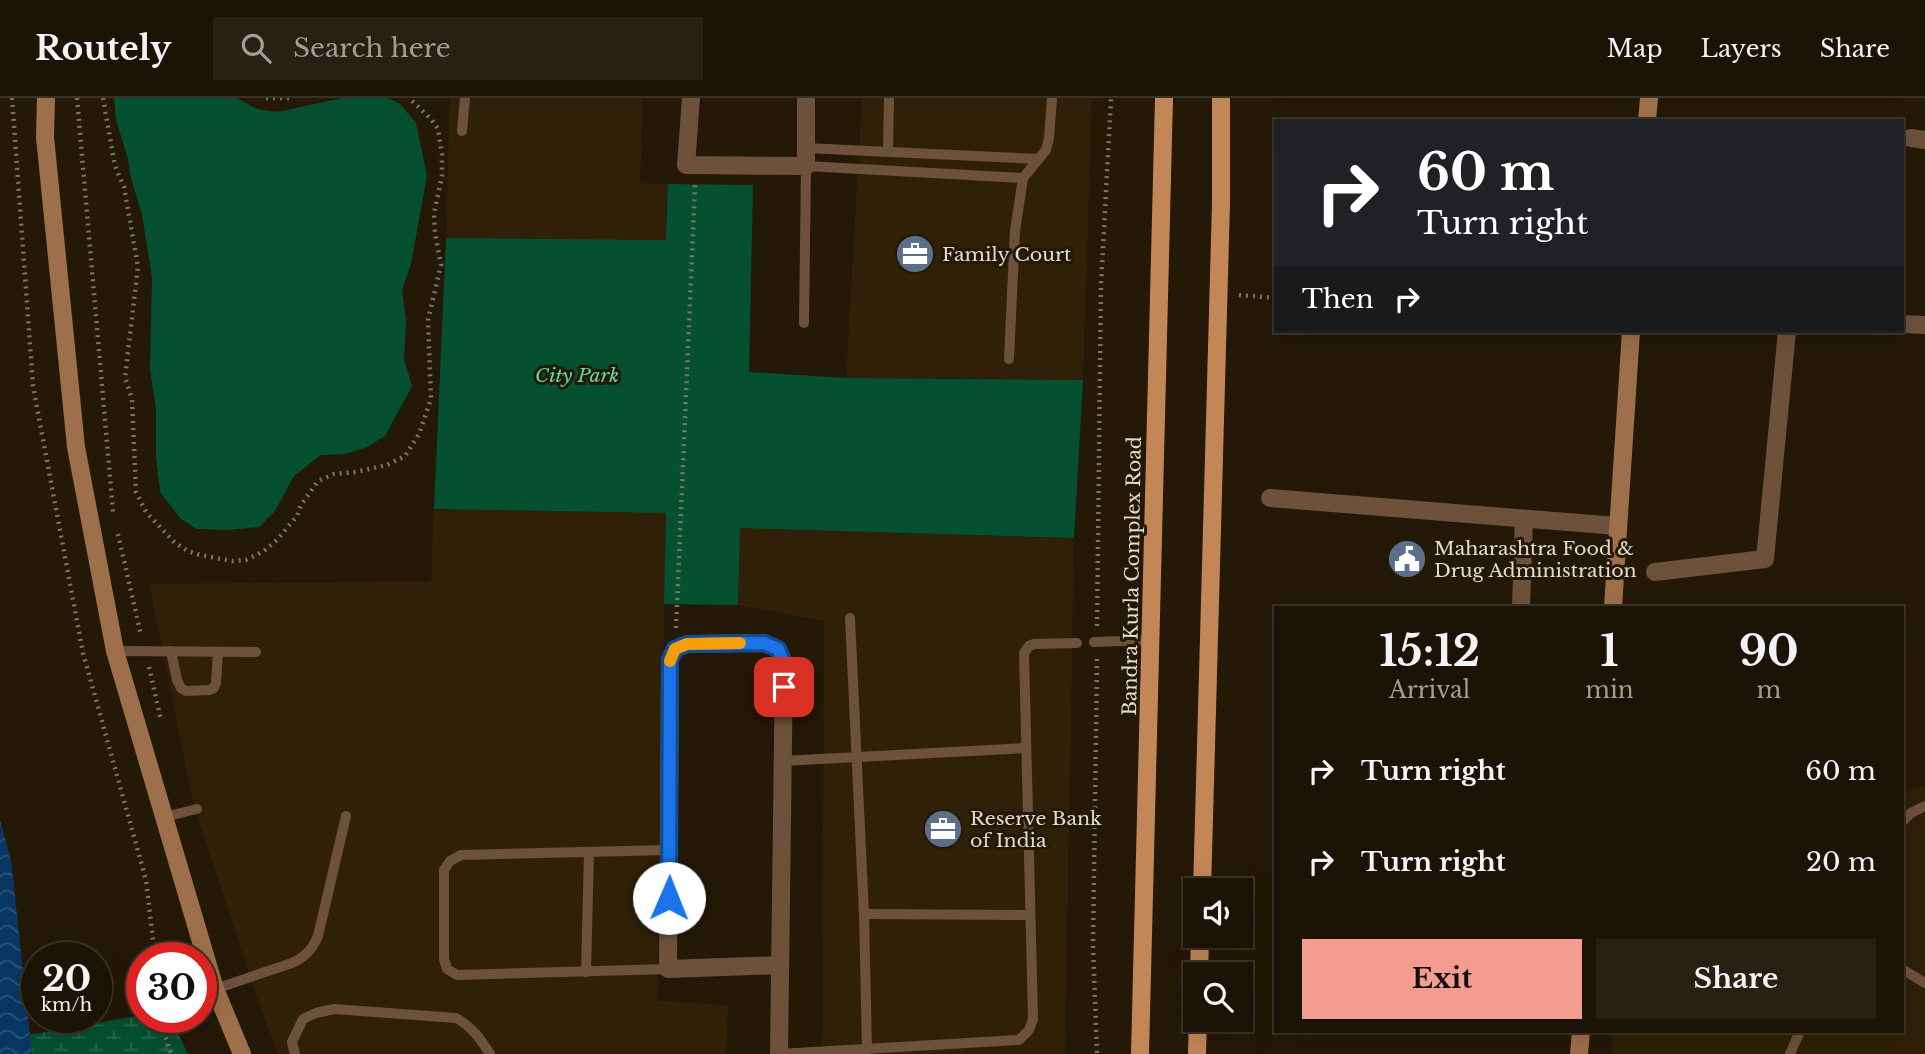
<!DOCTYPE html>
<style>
:root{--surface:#1b1305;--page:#282013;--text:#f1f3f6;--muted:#a09e9a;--line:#393227;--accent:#f59c91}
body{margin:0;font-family:"Libre Baskerville",serif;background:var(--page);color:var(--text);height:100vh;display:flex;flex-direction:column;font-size:26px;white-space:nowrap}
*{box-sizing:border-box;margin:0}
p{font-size:23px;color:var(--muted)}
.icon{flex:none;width:38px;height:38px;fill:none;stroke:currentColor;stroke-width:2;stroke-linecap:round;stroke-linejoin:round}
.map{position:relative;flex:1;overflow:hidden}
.drawer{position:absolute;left:1274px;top:508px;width:630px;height:427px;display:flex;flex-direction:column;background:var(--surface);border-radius:0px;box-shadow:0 7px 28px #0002,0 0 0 2px var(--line)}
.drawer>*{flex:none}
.hud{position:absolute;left:1274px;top:21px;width:630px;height:214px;border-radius:0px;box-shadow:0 7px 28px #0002,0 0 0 2px var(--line);background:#202124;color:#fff;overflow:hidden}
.controls{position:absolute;left:1183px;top:780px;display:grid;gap:14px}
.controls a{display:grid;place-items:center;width:70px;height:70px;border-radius:0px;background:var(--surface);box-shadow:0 7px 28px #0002,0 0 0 2px var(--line);font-size:35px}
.speed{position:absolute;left:21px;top:844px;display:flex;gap:14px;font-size:35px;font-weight:700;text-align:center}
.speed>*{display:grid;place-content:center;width:91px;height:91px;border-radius:50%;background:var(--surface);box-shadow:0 7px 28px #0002,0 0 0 2px var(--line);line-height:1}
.speed small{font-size:18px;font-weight:400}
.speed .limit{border:10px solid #d22;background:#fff;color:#111}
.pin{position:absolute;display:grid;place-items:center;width:60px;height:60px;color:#fff;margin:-30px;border-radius:14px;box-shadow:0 4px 10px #0006}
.me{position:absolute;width:77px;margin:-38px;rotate:1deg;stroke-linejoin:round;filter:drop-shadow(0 0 5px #0008)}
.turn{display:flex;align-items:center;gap:24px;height:147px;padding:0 28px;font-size:32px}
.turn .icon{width:91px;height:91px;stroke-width:2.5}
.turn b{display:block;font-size:49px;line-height:60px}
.then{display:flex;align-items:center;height:66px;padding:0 28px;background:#0003;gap:14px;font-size:26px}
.eta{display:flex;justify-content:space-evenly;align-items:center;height:119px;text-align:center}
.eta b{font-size:42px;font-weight:700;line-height:49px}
.cta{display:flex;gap:14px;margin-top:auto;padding:14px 28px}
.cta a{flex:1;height:80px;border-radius:0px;background:var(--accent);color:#111;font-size:28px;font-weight:700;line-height:80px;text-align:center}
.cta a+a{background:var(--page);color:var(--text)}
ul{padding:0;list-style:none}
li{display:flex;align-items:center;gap:21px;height:91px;padding:0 28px}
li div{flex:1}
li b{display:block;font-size:26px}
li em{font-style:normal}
header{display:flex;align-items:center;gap:42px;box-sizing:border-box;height:98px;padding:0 35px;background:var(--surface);border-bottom:2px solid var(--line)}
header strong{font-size:33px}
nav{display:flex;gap:38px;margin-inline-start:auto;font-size:24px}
.search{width:490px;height:63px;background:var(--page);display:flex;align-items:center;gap:18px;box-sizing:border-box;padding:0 24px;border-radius:0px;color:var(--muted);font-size:26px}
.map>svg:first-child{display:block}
.built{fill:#2f2007}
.wetland{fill:url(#wetland-marsh)}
.green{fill:#055031}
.water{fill:url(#water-waves)}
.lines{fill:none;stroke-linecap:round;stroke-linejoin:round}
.path{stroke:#7d7464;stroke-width:4.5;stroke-dasharray:2 5;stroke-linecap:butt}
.lane{stroke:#6e513b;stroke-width:10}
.street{stroke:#6e513b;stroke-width:18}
.secondary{stroke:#9e6f4b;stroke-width:18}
.primary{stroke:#c38657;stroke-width:18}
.route-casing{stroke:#114b97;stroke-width:18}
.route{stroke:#1a73e8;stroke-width:12}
.slow{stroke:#f59e0b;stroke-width:12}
.labels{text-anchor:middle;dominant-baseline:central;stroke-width:6;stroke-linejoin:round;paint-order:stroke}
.poi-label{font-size:19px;fill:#e2dbcf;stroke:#241907;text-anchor:start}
.park-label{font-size:19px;font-style:italic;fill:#60dd9d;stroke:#241907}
.street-label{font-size:19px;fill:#e2dbcf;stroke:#241907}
</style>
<header>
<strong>Routely</strong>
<div class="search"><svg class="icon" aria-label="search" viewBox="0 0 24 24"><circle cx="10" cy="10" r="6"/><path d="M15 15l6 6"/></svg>Search here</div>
<nav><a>Map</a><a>Layers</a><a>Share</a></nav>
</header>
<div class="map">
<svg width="1925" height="956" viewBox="0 0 1925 956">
<defs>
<pattern id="wetland-marsh" width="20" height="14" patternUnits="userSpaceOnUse" patternTransform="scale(1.75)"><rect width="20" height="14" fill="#055031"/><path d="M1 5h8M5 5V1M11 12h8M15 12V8" fill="none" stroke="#29694e"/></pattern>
<pattern id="water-waves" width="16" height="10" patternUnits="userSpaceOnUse" patternTransform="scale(1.75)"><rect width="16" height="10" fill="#093764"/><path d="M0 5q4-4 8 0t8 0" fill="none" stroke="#2d5379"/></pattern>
</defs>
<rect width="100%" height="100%" fill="#241907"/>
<g class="built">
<path d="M450 0H643L640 85 668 86 667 142 446 140Z"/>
<path d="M862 0H1092L1083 282 846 280Z"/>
<path d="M434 411 666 415 657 903 728 907 726 956H278L258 903 193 704 149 486 431 483Z"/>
<path d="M739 430 1074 440 1065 956H822L824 523 738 507Z"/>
<path d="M1925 688V956H1612L1613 933H1902V692Z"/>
</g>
<path class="wetland" d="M142 917V919H170L188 956H32L29 937Z"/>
<g class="green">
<path d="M114 0H236L257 11 277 14 343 0H387L400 6 416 25 427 78 411 166 402 192 406 222 404 261 412 288 385 338 367 349 345 356 321 357 294 378 275 413 259 429 227 432 197 431 181 421 160 394 156 358V310L150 272 152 179 142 117 130 76 128 61 116 22Z"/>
<path d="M668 86 753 87 749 274 846 280 1083 282 1074 440 740 430 738 507 664 506 666 415 434 411 446 140 666 142Z"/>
</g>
<path class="water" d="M0 722 11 762 32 956H0Z"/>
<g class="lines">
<g class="path">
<path d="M12 0 33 288 83 555 146 782 155 859"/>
<path d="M77 0 113 414"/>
<path d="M103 0 115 68 124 89 138 169 125 279 132 301 136 394 146 414 175 445 188 453 200 457 232 463 246 462 264 453 277 442 297 418 301 407 318 383 334 376 356 374 387 367 405 358 419 336 431 301 428 222 441 167 435 135 434 116 442 78V56L438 31 431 21 409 0"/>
<path d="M266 0H291"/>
<path d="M1239 197 1276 200"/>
<path d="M118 436 141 537"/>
<path d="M1097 528 1101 188 1111 0"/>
<path d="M676 530 695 87"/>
<path d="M1097 561 1093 848 1097 956"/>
<path d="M149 569 161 622"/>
<path d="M162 919 163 931 171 956"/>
</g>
<g class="lane">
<path d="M462 33 465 0"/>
<path d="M806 50 1039 61"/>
<path d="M888 53 889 0"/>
<path d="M804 225 806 68 1023 80"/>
<path d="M1009 261 1015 133 1023 80 1046 52 1049 40 1052 0"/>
<path d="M850 520 864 816 867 951"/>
<path d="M1094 544 1151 542"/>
<path d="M115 553 256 554"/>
<path d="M171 553 177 582 181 590 186 593 209 592 214 590 216 585 218 554"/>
<path d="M783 663 1026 650"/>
<path d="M164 719 197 711"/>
<path d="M1902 724 1911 715 1925 708"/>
<path d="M864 816 1030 817"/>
<path d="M668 871 457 877 447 871 444 861V772L450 763 461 757 669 752"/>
<path d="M1902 871 1925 885"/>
<path d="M586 874 589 754"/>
<path d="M215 891 292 865C305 859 312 852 318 838L346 718"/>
<path d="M295 956 292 944 303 921 316 915 334 911 456 920C472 929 480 940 490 956"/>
<path d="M779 956 1019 942 1029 932 1033 921 1024 555 1029 548 1034 546 1077 545"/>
<path d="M1790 956 1800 933"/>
</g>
<g class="street">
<path d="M691 0 686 67 806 68V0"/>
<path d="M1911 40 1925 42"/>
<path d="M1902 226 1925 227"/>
<path d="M1270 400 1617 428"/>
<path d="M1655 474 1765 461 1787 233"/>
<path d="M1521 509 1524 421"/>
<path d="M779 956 784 565 778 551 764 545 687 546 675 551 670 562 668 871 780 867"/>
</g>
<g class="secondary">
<path d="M46 0 45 39 76 349 115 553 215 891 242 956"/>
<path d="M1647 23 1649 0"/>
<path d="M1613 509 1631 233"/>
<path d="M1579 956 1581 933"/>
</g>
<g class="primary">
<path d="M1202 793 1221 105V0"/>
<path d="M1199 877 1200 838"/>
<path d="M1140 956 1164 0"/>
<path d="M1197 956 1198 922"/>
</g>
</g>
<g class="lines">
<g class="route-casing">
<path id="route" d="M669 800 670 562 675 551 687 546 764 545 778 551 784 565V589"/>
</g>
<use href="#route" class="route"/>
<path class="slow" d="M670 563 675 551 687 546 740 545"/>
</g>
<defs>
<g id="office-disc" transform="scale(2.0125)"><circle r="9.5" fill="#5c6f8a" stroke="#241907"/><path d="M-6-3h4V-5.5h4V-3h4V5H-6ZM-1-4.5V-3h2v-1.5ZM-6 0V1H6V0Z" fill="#fff"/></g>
<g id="civic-disc" transform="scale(2.0125)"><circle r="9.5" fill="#5c6f8a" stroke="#241907"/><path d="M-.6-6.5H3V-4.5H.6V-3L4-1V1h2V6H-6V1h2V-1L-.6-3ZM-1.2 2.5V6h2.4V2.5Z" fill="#fff"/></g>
</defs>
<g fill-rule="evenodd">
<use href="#office-disc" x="915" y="156"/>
<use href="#civic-disc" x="1407" y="461"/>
<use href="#office-disc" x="943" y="731"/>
</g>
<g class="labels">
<g class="poi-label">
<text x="942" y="156">Family Court</text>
<text x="1434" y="450">Maharashtra Food &amp;<tspan x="1434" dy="22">Drug Administration</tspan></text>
<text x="970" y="720">Reserve Bank<tspan x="970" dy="22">of India</tspan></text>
</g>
<g class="park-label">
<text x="577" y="277">City Park</text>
</g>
<g class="street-label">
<text transform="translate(1132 478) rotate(-89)">Bandra Kurla Complex Road</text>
</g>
</g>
</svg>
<div class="controls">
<a><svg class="icon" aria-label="sound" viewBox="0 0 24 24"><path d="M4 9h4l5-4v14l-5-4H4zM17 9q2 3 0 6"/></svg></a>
<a><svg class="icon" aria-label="search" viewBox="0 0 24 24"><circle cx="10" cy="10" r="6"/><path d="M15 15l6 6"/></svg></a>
</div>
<div class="speed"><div>20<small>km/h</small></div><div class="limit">30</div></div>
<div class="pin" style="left:784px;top:589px;background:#d93025"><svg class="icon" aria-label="arrive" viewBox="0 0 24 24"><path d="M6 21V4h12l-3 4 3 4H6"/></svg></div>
<svg class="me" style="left:669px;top:800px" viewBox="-20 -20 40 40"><circle r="19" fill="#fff"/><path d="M0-13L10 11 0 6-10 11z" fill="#1a73e8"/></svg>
<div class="hud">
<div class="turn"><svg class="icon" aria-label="right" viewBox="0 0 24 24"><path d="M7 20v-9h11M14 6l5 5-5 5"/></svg><div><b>60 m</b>Turn right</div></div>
<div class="then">Then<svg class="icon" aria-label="right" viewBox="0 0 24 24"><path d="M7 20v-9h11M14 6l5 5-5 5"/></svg></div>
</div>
<section class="drawer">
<div class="eta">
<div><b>15:12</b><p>Arrival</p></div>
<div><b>1</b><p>min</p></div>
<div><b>90</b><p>m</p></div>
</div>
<ul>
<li><svg class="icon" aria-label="right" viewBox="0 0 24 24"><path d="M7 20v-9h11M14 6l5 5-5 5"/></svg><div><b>Turn right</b></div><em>60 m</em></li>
<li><svg class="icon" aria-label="right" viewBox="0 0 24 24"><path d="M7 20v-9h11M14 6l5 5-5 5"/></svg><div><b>Turn right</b></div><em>20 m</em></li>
</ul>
<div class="cta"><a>Exit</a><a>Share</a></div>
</section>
</div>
